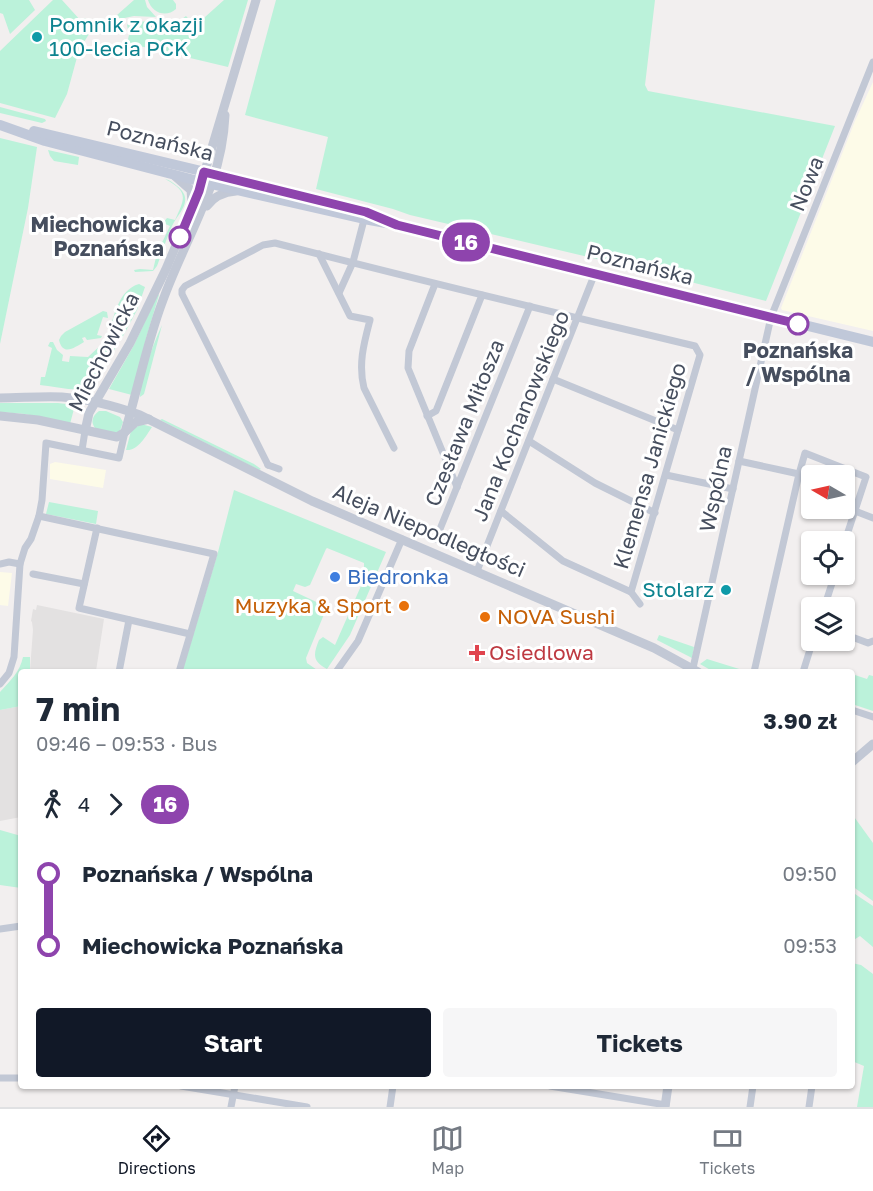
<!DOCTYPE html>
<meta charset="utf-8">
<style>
body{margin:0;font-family:"Golos Text",sans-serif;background:#f6f6f7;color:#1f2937;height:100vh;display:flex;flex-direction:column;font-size:22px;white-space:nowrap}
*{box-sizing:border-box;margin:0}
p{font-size:20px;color:#747a83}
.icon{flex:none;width:33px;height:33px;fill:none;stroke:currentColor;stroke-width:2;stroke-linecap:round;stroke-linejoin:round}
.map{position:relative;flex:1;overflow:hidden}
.sheet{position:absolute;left:18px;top:669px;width:837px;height:420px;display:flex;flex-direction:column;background:#fff;border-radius:6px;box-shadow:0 2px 4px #0004}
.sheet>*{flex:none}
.badge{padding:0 12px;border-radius:20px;font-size:21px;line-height:39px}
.needle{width:39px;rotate:279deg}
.fabs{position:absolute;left:801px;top:465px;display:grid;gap:12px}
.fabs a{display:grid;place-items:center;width:54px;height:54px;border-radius:6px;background:#fff;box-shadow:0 2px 4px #0004;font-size:30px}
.map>.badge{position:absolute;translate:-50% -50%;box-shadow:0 0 0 3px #fff}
.legs{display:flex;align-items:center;gap:9px;height:66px;padding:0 18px;font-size:20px}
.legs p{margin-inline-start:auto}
.headline{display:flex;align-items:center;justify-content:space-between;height:102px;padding:0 18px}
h1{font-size:33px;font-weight:700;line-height:45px}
.action{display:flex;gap:12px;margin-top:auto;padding:12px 18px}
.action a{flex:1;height:69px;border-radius:6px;background:#111827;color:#fff;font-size:24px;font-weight:700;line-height:69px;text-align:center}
.action a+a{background:#f6f6f7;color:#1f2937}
ul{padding:0 18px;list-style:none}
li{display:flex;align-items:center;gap:21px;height:72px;font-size:22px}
li i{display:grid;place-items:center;width:9px;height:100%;margin:0 8px;background:currentColor}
li i::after{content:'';width:15px;height:15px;margin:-8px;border:4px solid;border-radius:50%;background:#fff}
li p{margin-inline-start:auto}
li:first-child i{background:linear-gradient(#0000 50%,currentColor 0)}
li:last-child i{background:linear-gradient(currentColor 50%,#0000 0)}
.dock{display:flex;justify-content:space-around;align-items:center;height:84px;border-top:2px solid #e0e1e3;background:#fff;font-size:16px;color:#747a83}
.dock a{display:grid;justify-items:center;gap:3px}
.dock .on{color:#111827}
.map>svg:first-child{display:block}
.commercial{fill:#fdfbe8}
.education{fill:#e3e1e1}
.green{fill:#bbf2da}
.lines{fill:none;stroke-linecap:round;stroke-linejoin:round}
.minor{stroke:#c2c8d5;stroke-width:7}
.tertiary{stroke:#c2c8d5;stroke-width:9}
.secondary{stroke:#c0c8d9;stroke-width:10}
.line-1-casing{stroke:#fff;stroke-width:14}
.line-1{stroke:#8e44ad;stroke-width:9}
.culture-dot{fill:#0f9aa8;stroke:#fff;stroke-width:2}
.stop-1-dot{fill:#fff;stroke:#8e44ad;stroke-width:3}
.shop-dot{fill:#3f7fe0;stroke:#fff;stroke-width:2}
.food-dot{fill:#e8710a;stroke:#fff;stroke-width:2}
.health-dot{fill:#e0444e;stroke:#fff;stroke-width:2}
.labels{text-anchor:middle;stroke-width:6;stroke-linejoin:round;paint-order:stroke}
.culture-label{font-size:21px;fill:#0d838f;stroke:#fff;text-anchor:start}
.street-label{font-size:21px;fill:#464e5e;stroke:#fff}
.stop-label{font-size:21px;font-weight:bold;fill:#464e5e;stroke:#fff;text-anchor:end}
.shop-label{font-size:21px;fill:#366cbe;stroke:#fff;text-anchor:start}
.food-label{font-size:21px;fill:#c56008;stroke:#fff;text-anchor:end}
.health-label{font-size:21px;fill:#be3a42;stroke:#fff;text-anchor:start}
</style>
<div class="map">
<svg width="873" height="1107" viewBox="0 0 873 1107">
<rect width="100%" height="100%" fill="#f2efef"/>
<!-- commercial -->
<g class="commercial">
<polygon points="873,82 873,331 782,310 781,308 855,121"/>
<polygon points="55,462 106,470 103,488 50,479 50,464"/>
<polygon points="0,572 12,573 8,606 0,605"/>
</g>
<!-- education -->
<g class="education">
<polygon points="37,605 104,619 96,671 30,670 33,630 32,622 31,621 33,609 36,610"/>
<polygon points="21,706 21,817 0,821 0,710"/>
</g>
<!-- green -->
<g class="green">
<polygon points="0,0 29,0 35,10 10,34 3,14 0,13"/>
<polygon points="53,0 62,0 81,21 85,18 90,27 89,34 79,50 67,94 55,118 0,103 0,51"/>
<polygon points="134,0 145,0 147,7 156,17 134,16 120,19 117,15"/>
<path d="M148,0h25l3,4v5c-10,9 -24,4 -28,-9z"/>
<path d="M224,0h24l-20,67 -101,-24 2,-8 -2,-10 1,-1c3,-1 6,-2 10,-2 16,-3 34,5 48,-6l9,10z"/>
<polygon points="276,0 655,0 645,85 648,91 835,126 766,301 635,268 410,215 393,209 316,189 328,137 245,115"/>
<polygon points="0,107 45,119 46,121 42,123 0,113"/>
<polygon points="0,138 37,147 28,208 0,344"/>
<polygon points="48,150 79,157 78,165 54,161 50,156"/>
<path d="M165,179c5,1 8,4 12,7 18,14 2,26 -5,40 -6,13 -10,27 -15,40l-4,5 -18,1 -1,-2 6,-1 13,1 4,-17 13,-27 -7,-3 4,-5 8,2c10,-22 14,-28 -10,-41z"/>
<path d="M139,284l6,3 -8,23 -15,28h-13l-1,-3c6,-18 10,-45 31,-51z"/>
<polygon points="158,294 159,295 147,335 132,395 109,389 134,345"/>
<path d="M103,311l4,1 1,6 -5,-1 -6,18 5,1 -1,2 -14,2 -2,-3 -3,1 2,4c-9,5 -21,15 -25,-2l2,-4 4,-4z"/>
<path d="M162,325l-18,69 -4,3c0,-18 14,-55 22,-72z"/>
<path d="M50,342h3l4,8 6,5 -1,6 7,1 1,-6 18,1 14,-13 16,-1c-6,12 -21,44 -34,46 -11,2 -33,-3 -44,-4l1,-8h4l7,-29 -4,-2z"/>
<polygon points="0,403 58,403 75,405 70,424 25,414 0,412"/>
<path d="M99,411h7l14,6 3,5 -3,9 -6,3 -18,-5c-6,-6 -4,-13 3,-18z"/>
<polygon points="162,419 254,464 261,469 259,470 160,420"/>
<path d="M141,424l11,3c-6,9 -14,24 -26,23l5,-19z"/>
<path d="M234,490l152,62 -36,83 -23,34c-16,-8 -13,-16 -8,-29l4,-3 12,8 33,-75 -4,-2v-5l-37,-15 -1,1 -16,36 -5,2 -9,-3 -3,7 34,16 -21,51 1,5 13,9h-138l36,-120z"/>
<polygon points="49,502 98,511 96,524 46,514"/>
<polygon points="659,635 694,647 692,658 657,640"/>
<path d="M23,657h7v13l66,2h-75v34l-21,4v-18c10,-11 20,-20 23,-35z"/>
<polygon points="707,659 749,672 714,672 700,664"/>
<polygon points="852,674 867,679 869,675 873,676 873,711 852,704"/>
<polygon points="852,814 873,843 873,901 852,886"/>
<polygon points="0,830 21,836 21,888 0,885"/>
<polygon points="852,892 873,906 873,947 860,936 852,941"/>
<polygon points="852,963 861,965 873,974 873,1107 857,1107 864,1066 852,1061"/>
</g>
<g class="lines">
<!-- minor -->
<g class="minor">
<path d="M319,254l31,62 20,4c-6,23 -12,44 -6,68l30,60"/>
<polyline points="435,284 409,351 408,368 457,487"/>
<polyline points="339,293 353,262 365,216"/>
<polyline points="553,379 678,430"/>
<polyline points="427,416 436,411 482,295"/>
<polyline points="529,441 595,483 655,513"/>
<polyline points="82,450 85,431"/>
<polyline points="739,461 799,474 754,672"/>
<path d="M268,465l-86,-171v-4l3,-4 78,-41 12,-2c140,36 280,70 420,103l5,9 -69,237"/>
<polyline points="268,465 279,469"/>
<polyline points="799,474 805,453 866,477 844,544"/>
<polyline points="666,475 733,489"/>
<polyline points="501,511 563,561 631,592 640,604"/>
<polyline points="855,511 873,518"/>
<polyline points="39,516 214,554 179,672"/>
<polyline points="97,528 79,608 190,634"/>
<polyline points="482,558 436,539 530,306"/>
<polyline points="0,564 9,562 20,564"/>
<polyline points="477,571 595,273"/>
<polyline points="33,574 84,584"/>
<polyline points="824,608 835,574"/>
<polyline points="844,634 868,643 873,641"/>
<polyline points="693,668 771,317 873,62"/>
<polyline points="119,672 129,620"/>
<polyline points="336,672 358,641 402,539"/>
<polyline points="803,672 813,640"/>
<polyline points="0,684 9,673 14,657 20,564 25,548 31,539 39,516 42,500 46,443 119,458 125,432"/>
<polyline points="852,710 873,717"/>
<polyline points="0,929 21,926"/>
<polyline points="0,1078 21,1078"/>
<polyline points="181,1086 307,1107"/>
<polyline points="550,1086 666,1105"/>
<polyline points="231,1107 235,1086"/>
<polyline points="390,1107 393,1086"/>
<polyline points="750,1107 753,1086"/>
<polyline points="809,1107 812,1086"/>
</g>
<!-- tertiary -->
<g class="tertiary">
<polyline points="175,176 191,190 192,203"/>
<path d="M207,206c7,-10 17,-14 29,-15"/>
<path d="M0,398c20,0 41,-2 62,-1 26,2 53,9 78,18l172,86 342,147 44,24"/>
<polyline points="0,416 38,420 117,437 125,432 136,422 149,419"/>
<polyline points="85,431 89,413 130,343 166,269 199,191 256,0"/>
<path d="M125,432c13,-44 22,-90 38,-132 23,-64 59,-114 62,-185"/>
<polyline points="852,762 873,744"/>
<polyline points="665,1107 668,1086"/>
</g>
<!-- secondary -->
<g class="secondary">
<polyline points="0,125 45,141 202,182 364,219 397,225 873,342"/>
<polyline points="34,131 264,186 368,213"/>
</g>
</g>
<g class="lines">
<!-- line-1 casing -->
<g class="line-1-casing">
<polyline id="line-1" points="180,237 199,191 204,172 366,212 397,225 798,324"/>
</g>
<!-- line-1 -->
<use href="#line-1" class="line-1"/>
</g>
<!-- markers -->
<g class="culture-dot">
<circle cx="37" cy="37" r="6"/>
<circle cx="726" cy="590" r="6"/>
</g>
<g class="stop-1-dot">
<circle cx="180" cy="237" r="10"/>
<circle cx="798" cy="324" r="10"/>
</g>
<circle class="shop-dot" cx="335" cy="577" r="6"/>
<g class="food-dot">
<circle cx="404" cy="606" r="6"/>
<circle cx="485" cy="617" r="6"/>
</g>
<path class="health-dot" d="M474 644h6v6h6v6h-6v6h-6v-6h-6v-6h6z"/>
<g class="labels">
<!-- culture labels -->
<g class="culture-label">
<text x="49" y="32">Pomnik z okazji<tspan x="49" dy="24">100-lecia PCK</tspan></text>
<text x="714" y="597" text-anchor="end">Stolarz</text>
</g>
<!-- street labels -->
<g class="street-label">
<text transform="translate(160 141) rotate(14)" y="7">Poznańska</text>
<text transform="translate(807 184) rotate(-68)" y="7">Nowa</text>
<text transform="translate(640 265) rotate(14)" y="7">Poznańska</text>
<text transform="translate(104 352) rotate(-63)" y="7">Miechowicka</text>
<text transform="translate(521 416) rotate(-68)" y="7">Jana Kochanowskiego</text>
<text transform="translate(465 423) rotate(-68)" y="7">Czesława Miłosza</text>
<text transform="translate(650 466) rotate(-74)" y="7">Klemensa Janickiego</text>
<text transform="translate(716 489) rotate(-78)" y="7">Wspólna</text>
<text transform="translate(429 531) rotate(23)" y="7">Aleja Niepodległości</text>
</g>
<!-- stop labels -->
<g class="stop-label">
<text x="164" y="232">Miechowicka<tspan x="164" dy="24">Poznańska</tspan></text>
<text x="798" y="358" text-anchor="middle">Poznańska<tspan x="798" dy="24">/ Wspólna</tspan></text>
</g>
<!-- shop labels -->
<g class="shop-label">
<text x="347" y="584">Biedronka</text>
</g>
<!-- food labels -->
<g class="food-label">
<text x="392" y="613">Muzyka &amp; Sport</text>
<text x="497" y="624" text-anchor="start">NOVA Sushi</text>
</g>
<!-- health labels -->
<g class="health-label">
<text x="489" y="660">Osiedlowa</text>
</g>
</g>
</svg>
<div class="fabs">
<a><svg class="needle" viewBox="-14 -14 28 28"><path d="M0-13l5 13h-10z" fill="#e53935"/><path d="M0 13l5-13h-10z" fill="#747a83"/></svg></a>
<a><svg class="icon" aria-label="locate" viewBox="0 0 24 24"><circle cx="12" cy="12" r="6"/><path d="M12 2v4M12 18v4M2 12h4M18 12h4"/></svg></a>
<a><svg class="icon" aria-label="layers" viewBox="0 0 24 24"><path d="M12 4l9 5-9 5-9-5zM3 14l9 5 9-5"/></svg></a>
</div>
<b class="badge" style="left:466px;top:242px;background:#8e44ad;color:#fff">16</b>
<section class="sheet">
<div class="headline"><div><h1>7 min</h1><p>09:46 – 09:53 · Bus</p></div><b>3.90 zł</b></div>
<div class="legs"><svg class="icon" aria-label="walk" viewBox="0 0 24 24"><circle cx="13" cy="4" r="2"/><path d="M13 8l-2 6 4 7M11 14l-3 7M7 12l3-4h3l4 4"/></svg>4<svg class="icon" aria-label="forward" viewBox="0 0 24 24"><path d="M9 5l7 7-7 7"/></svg><b class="badge" style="background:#8e44ad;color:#fff">16</b></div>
<ul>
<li><i style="color:#8e44ad"></i><b>Poznańska / Wspólna</b><p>09:50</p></li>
<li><i style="color:#8e44ad"></i><b>Miechowicka Poznańska</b><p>09:53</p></li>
</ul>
<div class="action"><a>Start</a><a>Tickets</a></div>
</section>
</div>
<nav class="dock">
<a class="on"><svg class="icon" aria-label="directions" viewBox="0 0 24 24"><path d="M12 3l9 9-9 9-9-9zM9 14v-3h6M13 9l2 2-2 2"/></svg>Directions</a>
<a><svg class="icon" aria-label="map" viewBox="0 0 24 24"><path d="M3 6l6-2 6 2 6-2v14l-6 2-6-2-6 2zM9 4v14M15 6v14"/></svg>Map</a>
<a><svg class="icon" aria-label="tickets" viewBox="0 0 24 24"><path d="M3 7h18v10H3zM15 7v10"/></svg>Tickets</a>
</nav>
